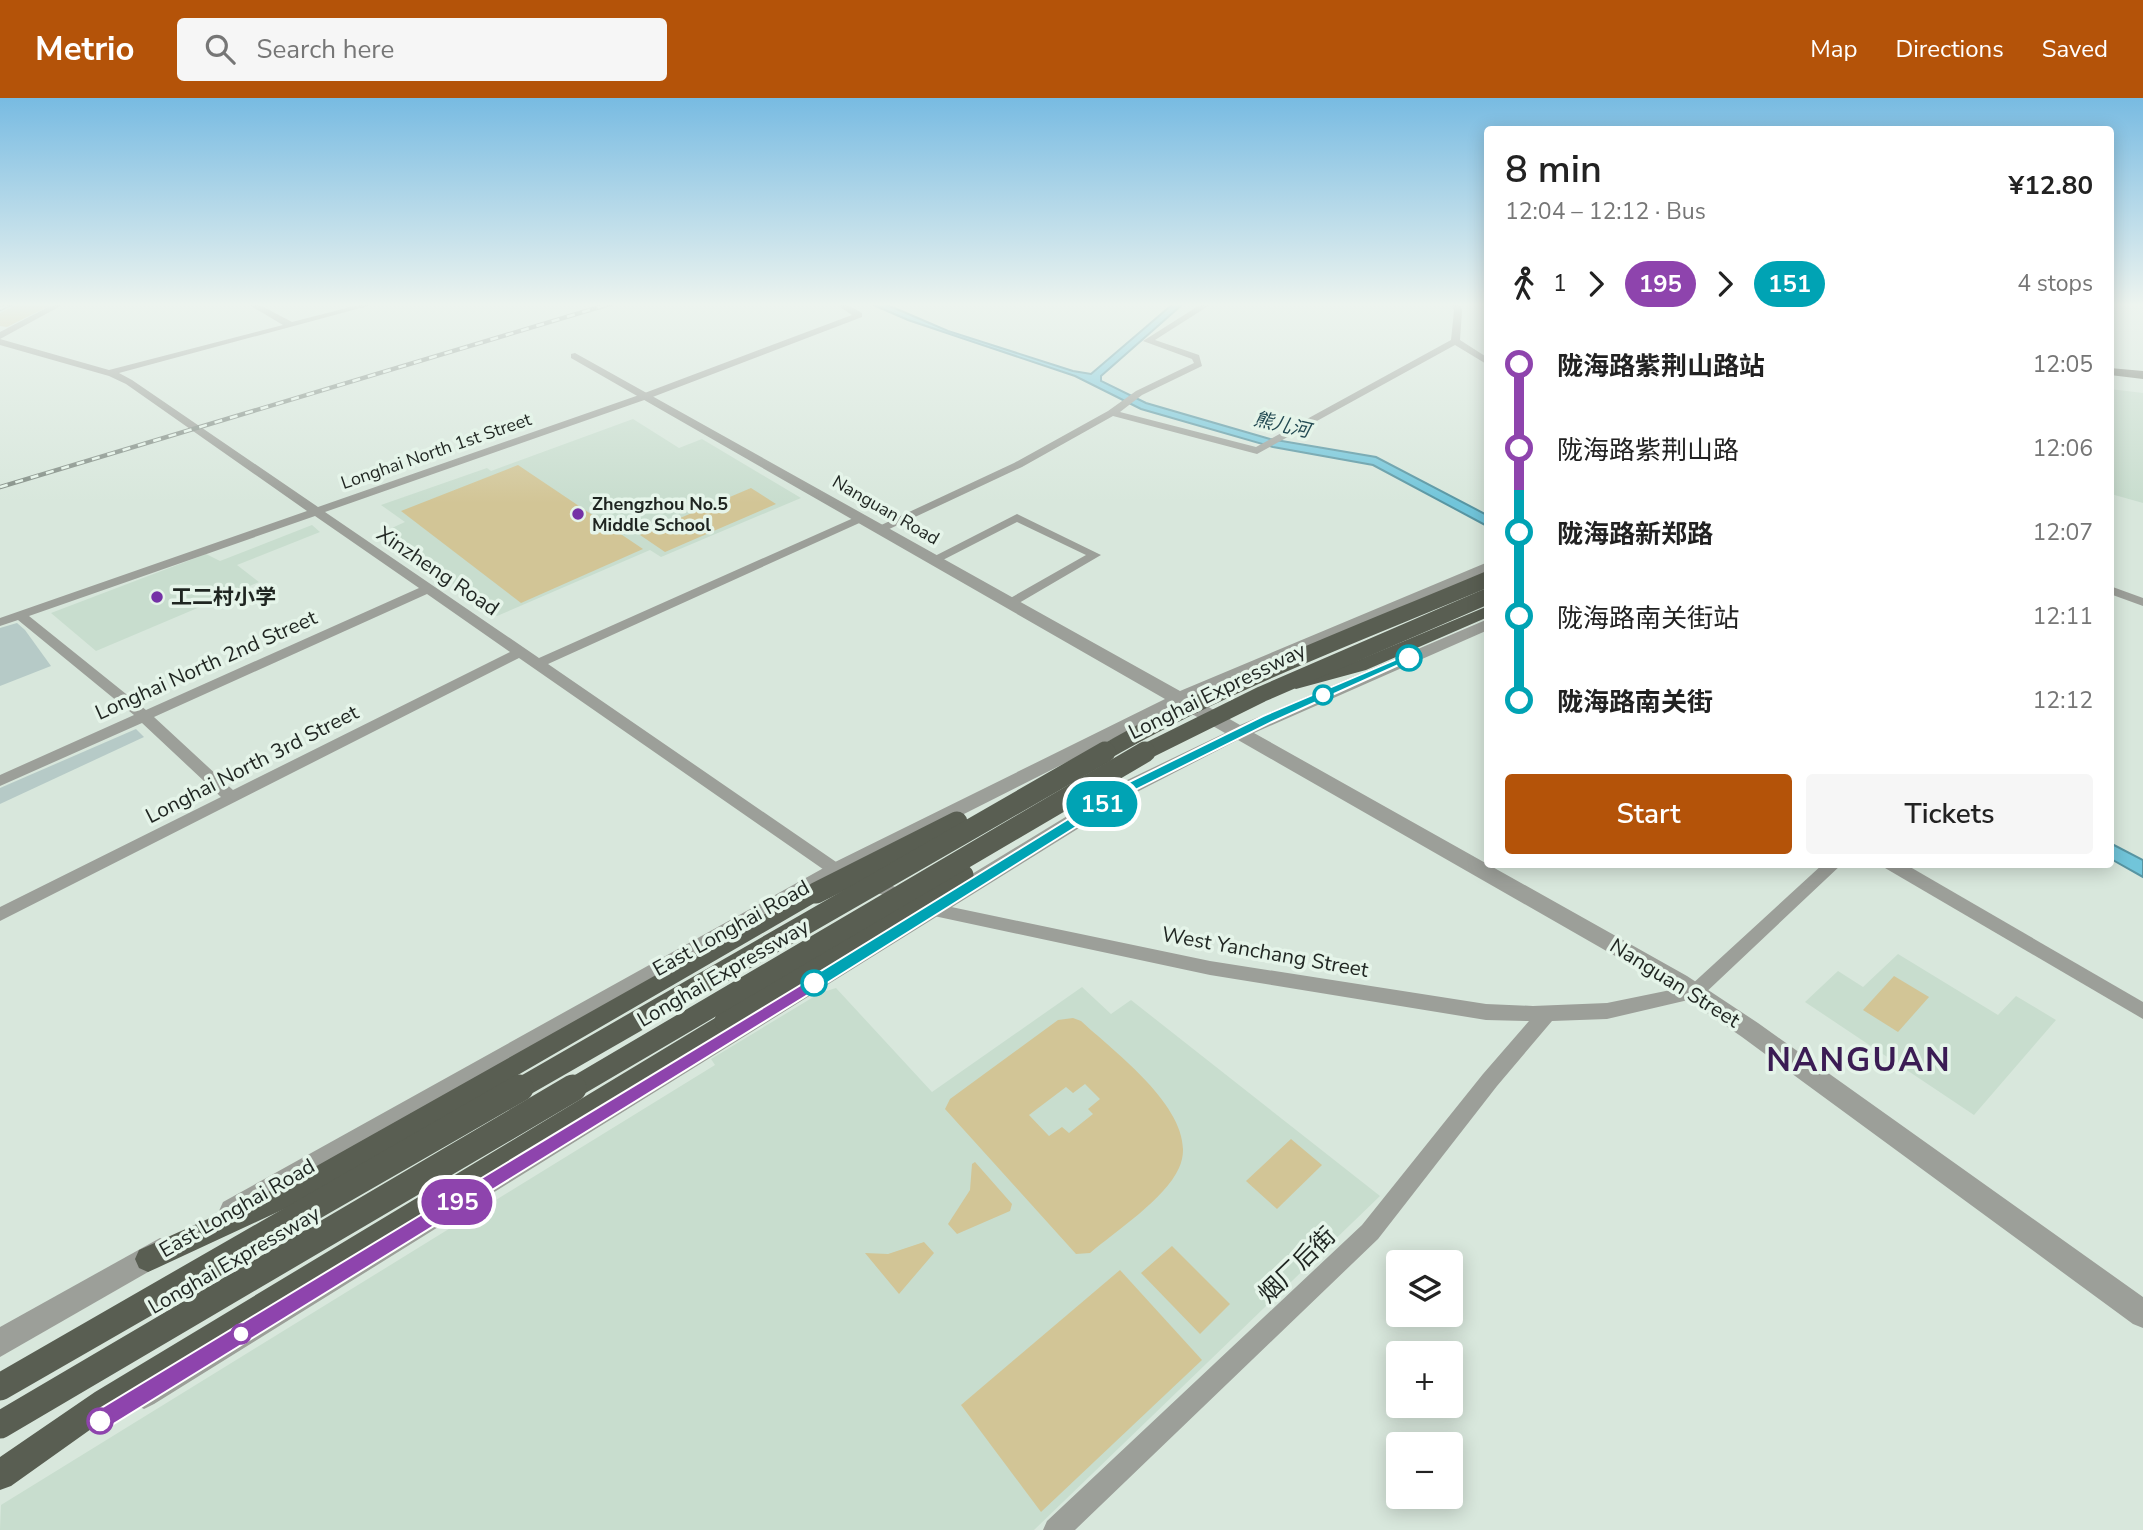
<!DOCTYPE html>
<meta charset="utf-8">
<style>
body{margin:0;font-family:"Nunito Sans","Noto Sans SC",sans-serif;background:#f6f6f6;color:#222;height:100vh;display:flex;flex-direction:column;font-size:26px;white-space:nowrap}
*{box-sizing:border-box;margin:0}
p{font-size:23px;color:#767676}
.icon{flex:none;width:38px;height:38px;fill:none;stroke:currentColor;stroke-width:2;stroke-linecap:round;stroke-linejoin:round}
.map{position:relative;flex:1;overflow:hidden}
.details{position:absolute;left:1484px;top:28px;width:630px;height:742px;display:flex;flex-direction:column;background:#fff;border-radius:7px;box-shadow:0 4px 18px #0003}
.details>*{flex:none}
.badge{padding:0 14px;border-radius:23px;font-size:24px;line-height:46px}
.fabs{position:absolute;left:1386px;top:1152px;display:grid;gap:14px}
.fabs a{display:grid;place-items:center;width:77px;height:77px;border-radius:7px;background:#fff;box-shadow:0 4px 18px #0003;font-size:35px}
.map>.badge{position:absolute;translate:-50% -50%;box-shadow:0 0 0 4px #fff}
.legs{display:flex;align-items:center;gap:10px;height:77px;padding:0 21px;font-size:23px}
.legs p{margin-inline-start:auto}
.headline{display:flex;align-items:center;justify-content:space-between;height:119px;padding:0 21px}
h1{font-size:38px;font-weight:600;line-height:52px}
.button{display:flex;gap:14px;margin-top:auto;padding:14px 21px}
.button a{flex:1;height:80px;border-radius:7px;background:#b45309;color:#fff;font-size:28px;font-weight:600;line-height:80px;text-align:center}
.button a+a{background:#f6f6f6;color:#222}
ul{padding:0 21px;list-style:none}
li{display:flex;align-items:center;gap:24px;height:84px;font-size:26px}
li i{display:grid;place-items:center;width:10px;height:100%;margin:0 9px;background:currentColor}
li i::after{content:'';width:18px;height:18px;margin:-9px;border:5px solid;border-radius:50%;background:#fff}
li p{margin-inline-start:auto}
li:first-child i{background:linear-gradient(#0000 50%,currentColor 0)}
li:last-child i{background:linear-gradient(currentColor 50%,#0000 0)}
header{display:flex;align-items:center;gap:42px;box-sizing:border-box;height:98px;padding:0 35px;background:#b45309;color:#fff}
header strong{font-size:33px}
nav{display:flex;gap:38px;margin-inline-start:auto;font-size:24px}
.search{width:490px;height:63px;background:#f6f6f6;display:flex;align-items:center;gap:18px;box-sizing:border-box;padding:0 24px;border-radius:7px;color:#767676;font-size:26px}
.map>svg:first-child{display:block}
.built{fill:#c8ddce}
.green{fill:#d2c596;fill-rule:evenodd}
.water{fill:#71c5da;stroke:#5895a2;stroke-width:2}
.building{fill:#b6cac7}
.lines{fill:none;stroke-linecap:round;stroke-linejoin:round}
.minor{fill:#9c9f99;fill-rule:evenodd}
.tertiary{fill:#9c9f99;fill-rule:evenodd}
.secondary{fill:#7b7f75;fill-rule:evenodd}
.trunk{fill:#595e52;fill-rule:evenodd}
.rail-casing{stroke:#848f87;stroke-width:4.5}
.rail{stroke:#e5f4e9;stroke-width:2.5;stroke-dasharray:8;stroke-linecap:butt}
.trunk-bridge-far2{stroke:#595e52;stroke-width:16}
.trunk-bridge-far1{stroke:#595e52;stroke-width:21}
.trunk-bridge{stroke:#595e52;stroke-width:27}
.line-1{fill:#8e44ad;stroke:#fff;stroke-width:2}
.line-2{fill:#00a3b4;stroke:#fff;stroke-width:2}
.poi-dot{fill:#7532a6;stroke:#e5f4e9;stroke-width:2.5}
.stop-2-dot{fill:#fff;stroke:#00a3b4;stroke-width:3.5}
.stop-1-dot{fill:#fff;stroke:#8e44ad;stroke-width:3.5}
.labels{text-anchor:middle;stroke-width:7;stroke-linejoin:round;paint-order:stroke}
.far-street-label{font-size:18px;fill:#1f2521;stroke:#e5f4e9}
.far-poi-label{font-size:18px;font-weight:bold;fill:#1f2521;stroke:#e5f4e9;text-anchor:start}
.far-water-label{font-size:19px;font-style:italic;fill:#224952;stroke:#e5f4e9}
.street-label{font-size:21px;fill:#1f2521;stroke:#e5f4e9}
.poi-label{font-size:21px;font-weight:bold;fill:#1f2521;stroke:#e5f4e9;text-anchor:start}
.near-street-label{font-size:24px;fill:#1f2521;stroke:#e5f4e9}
.near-district-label{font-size:33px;font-weight:bold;letter-spacing:2px;fill:#3b1c54;stroke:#e5f4e9}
</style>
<header>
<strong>Metrio</strong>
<div class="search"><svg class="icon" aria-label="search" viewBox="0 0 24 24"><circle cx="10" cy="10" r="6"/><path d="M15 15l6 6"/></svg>Search here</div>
<nav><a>Map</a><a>Directions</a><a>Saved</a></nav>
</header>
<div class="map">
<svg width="2143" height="1432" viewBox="0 0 2143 1432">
<rect width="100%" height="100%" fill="#d8e7dc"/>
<!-- built -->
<g class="built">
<polygon points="2110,291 2143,295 2143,405 2111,396"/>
<polygon points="633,321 679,350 702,341 801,400 661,459 650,452 497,518 383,434 405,424 381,407 487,370 491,373"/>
<polygon points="312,427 320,434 237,467 259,484 96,553 51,515 206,456 220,463"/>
<polygon points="1898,856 1998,917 2016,898 2056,922 1974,1017 1805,904 1838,873 1863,889"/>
<polygon points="1082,889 1111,916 1131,902 1380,1098 1034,1432 0,1432 1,1407 715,967 711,961 820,895 836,890 932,994"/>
</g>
<!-- green -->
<g class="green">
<polygon points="20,205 55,205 7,229 0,228 0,215"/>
<polygon points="518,367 643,451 521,505 401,413"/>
<polygon points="751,390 776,406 665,454 640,437"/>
<polygon points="1894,878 1929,899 1898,934 1863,912"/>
<path d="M1073,920l8,3c32,30 122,95 98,147 -14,31 -63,63 -89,85l-14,1 -131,-145 5,-10 108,-79zM1085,986l15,15 -12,10 5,5 -24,19 -7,-6 -13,9 -20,-21 37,-28 7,6z"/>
<polygon points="1291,1041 1322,1067 1277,1111 1246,1083"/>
<polygon points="975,1064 1012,1106 1010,1113 957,1136 948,1126 970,1092 972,1066"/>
<polygon points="924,1144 934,1155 899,1196 865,1155 888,1156"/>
<polygon points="1172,1148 1230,1206 1200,1236 1141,1175"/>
<polygon points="1120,1172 1202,1262 1041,1414 961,1307"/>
</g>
<!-- water -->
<g class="water">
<polygon points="869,205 883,205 948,233 1073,273 1091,276 1174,205 1184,205 1101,278 1101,283 1146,305 1270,341 1376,359 1487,417 1487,428 1373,367 1273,349 1141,311 1075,278 908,222"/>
<polygon points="2110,745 2143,762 2143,779 2111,761"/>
</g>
<!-- building -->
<g class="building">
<polygon points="17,525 25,532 51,568 0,588 0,530"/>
<polygon points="136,631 144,639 0,706 0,690"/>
</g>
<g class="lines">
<!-- minor -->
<g class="minor">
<polygon points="56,205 66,205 0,241 0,234"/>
<path d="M246,205h10l36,19 74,-19h13l-260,70 13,7 186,127 324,-113 210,-79 -18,-12h10l18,10v4l-212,81 -325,114 214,146 319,-142h8v4l-318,144 294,202 11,4 2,4 -2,4 -6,2 -17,-6 -311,-216 -519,263v-14l221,-110 -79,-74 -142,63v-11l134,-60 -116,-95 -18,6v-8l307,-107 -181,-127 -17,-8 -109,-31v-6l109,31 174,-45zM315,418l104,72 -273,122 -117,-94zM427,496l83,58 -277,138 -79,-73z"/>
<polygon points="1203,205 1213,205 1155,242 1199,257 1202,268 1142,297 1120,314 1256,349 1451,242 1454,213 1452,205 1460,205 1462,213 1460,242 1488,260 1488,267 1455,247 1257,356 1113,318 1022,369 885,433 877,433 877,429 1014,365 1108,313 1136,293 1194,265 1192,261 1143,243"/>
<polygon points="1017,416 1101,457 1012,509 1006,505 1007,502 1086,457 1017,424 939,464 931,464 929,461"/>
<polygon points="2110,488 2143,500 2143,508 2110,496"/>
<polygon points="1823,766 1842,766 1701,899 1607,921 1552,923 1497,988 1378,1141 1075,1432 1043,1432 1047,1423 1362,1127 1483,976 1529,923 1486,922 1210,877 934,818 861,788 859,784 861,780 873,780 937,806 1210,863 1486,906 1533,908 1607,905 1690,888"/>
<polygon points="1883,766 1905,766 2143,904 2143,921 1885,770"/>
</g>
<!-- tertiary -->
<g class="tertiary">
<polygon points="575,255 1180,593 1488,464 1488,474 1193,600 1240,627 1488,521 1488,532 1254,635 1687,878 1758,925 2143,1199 2143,1230 2133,1226 1742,939 1671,890 1238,642 1137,694 154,1306 144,1311 134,1306 129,1296 134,1286 1123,684 1225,635 1178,608 843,777 241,1122 232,1125 223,1122 219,1113 223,1104 829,767 1165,601 571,260 571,256"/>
<polygon points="160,1140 169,1144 173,1153 169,1162 0,1259 0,1229"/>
</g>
<!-- secondary -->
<polygon class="secondary" points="2110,270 2143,273 2143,281 2110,277"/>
<!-- trunk -->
<g class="trunk">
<polygon points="1488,508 1488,519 1366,572 1296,591 1287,586 1290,582 1354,564"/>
<polygon points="816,787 823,790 826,795 823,800 299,1104 157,1170 148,1174 139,1170 135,1161 139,1152 281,1088"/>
<polygon points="725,914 733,916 736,923 733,930 115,1314 11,1388 0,1392 0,1359 95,1294"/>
</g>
<!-- rail casing -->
<g class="rail-casing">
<g id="rail">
<polyline points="0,211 12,205"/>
<polyline points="0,389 613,205"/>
</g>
</g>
<!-- rail -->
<use href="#rail" class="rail"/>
<!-- trunk-bridge-far2 -->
<g class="trunk-bridge-far2">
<path d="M1102,656c122,-71 256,-120 386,-175"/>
<polyline points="1141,656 1262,596 1488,498"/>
</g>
<!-- trunk-bridge-far1 -->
<g class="trunk-bridge-far1">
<polyline points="816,795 957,724"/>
<polyline points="725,923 963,777"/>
<polyline points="517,992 1105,654"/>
<polyline points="570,992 1145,654"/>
</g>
<!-- trunk-bridge -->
<g class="trunk-bridge">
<polyline points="0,1289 520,990"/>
<polyline points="0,1327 573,990"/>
</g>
</g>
<!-- sky -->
<linearGradient id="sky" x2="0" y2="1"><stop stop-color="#78bbe2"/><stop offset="0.51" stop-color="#edf4ef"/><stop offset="1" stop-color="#edf4ef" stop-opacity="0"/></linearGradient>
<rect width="2143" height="405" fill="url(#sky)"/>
<!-- line-1 -->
<polygon class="line-1" points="814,879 822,885 819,890 107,1330 100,1333 93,1330 90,1323 93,1315"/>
<!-- line-2 -->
<polygon class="line-2" points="1404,558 1414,560 1272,624 1135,692 819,890 808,890 806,885 808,881 1125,686 1263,618"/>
<!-- markers -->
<g class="poi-dot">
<circle cx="578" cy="416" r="7"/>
<circle cx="157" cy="499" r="7"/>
</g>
<g class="stop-2-dot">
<circle cx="1409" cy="560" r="12"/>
<circle cx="1323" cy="597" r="9"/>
<circle cx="814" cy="885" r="12"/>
</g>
<g class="stop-1-dot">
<circle cx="241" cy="1236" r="9"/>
<circle cx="100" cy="1323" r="12"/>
</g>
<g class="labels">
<!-- far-street labels -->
<g class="far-street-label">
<text transform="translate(436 353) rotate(-19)" y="6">Longhai North 1st Street</text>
<text transform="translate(886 412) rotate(30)" y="6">Nanguan Road</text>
</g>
<!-- far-poi labels -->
<g class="far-poi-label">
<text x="592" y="412">Zhengzhou No.5<tspan x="592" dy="21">Middle School</tspan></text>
</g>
<!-- far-water labels -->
<g class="far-water-label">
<text transform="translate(1282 326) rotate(13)" y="7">熊儿河</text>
</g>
<!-- street labels -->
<g class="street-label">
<text transform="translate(438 473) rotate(34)" y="7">Xinzheng Road</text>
<text transform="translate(206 567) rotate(-24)" y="7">Longhai North 2nd Street</text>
<text transform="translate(1217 593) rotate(-26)" y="7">Longhai Expressway</text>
<text transform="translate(252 666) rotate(-27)" y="7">Longhai North 3rd Street</text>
<text transform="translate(731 830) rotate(-29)" y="7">East Longhai Road</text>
<text transform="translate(1265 854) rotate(10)" y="7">West Yanchang Street</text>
<text transform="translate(723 875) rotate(-30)" y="7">Longhai Expressway</text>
<text transform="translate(1675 885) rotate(32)" y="7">Nanguan Street</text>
<text transform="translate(237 1110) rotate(-30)" y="7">East Longhai Road</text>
<text transform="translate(234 1162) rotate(-30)" y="7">Longhai Expressway</text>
</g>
<!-- poi labels -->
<g class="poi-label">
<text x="171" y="506">工二村小学</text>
</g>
<!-- near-street labels -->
<g class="near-street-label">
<text transform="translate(1297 1167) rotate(-44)" y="8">烟厂后街</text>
</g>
<!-- near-district labels -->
<g class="near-district-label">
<text x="1859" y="973">NANGUAN</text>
</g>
</g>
</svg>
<div class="fabs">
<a><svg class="icon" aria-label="layers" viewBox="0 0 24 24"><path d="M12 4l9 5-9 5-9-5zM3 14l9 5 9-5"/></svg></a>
<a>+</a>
<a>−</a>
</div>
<b class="badge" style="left:457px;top:1104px;background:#8e44ad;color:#fff">195</b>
<b class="badge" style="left:1102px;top:706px;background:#00a3b4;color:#fff">151</b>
<section class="details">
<div class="headline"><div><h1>8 min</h1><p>12:04 – 12:12 · Bus</p></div><b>¥12.80</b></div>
<div class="legs"><svg class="icon" aria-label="walk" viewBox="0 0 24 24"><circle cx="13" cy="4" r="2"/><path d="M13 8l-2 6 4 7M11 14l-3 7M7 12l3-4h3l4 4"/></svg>1<svg class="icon" aria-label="forward" viewBox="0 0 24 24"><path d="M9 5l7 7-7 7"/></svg><b class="badge" style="background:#8e44ad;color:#fff">195</b><svg class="icon" aria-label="forward" viewBox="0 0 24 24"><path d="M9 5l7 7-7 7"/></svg><b class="badge" style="background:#00a3b4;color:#fff">151</b><p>4 stops</p></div>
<ul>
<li><i style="color:#8e44ad"></i><b>陇海路紫荆山路站</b><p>12:05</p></li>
<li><i style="color:#8e44ad"></i><span>陇海路紫荆山路</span><p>12:06</p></li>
<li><i style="color:#00a3b4"></i><b>陇海路新郑路</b><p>12:07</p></li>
<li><i style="color:#00a3b4"></i><span>陇海路南关街站</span><p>12:11</p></li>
<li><i style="color:#00a3b4"></i><b>陇海路南关街</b><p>12:12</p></li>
</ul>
<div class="button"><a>Start</a><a>Tickets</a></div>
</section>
</div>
